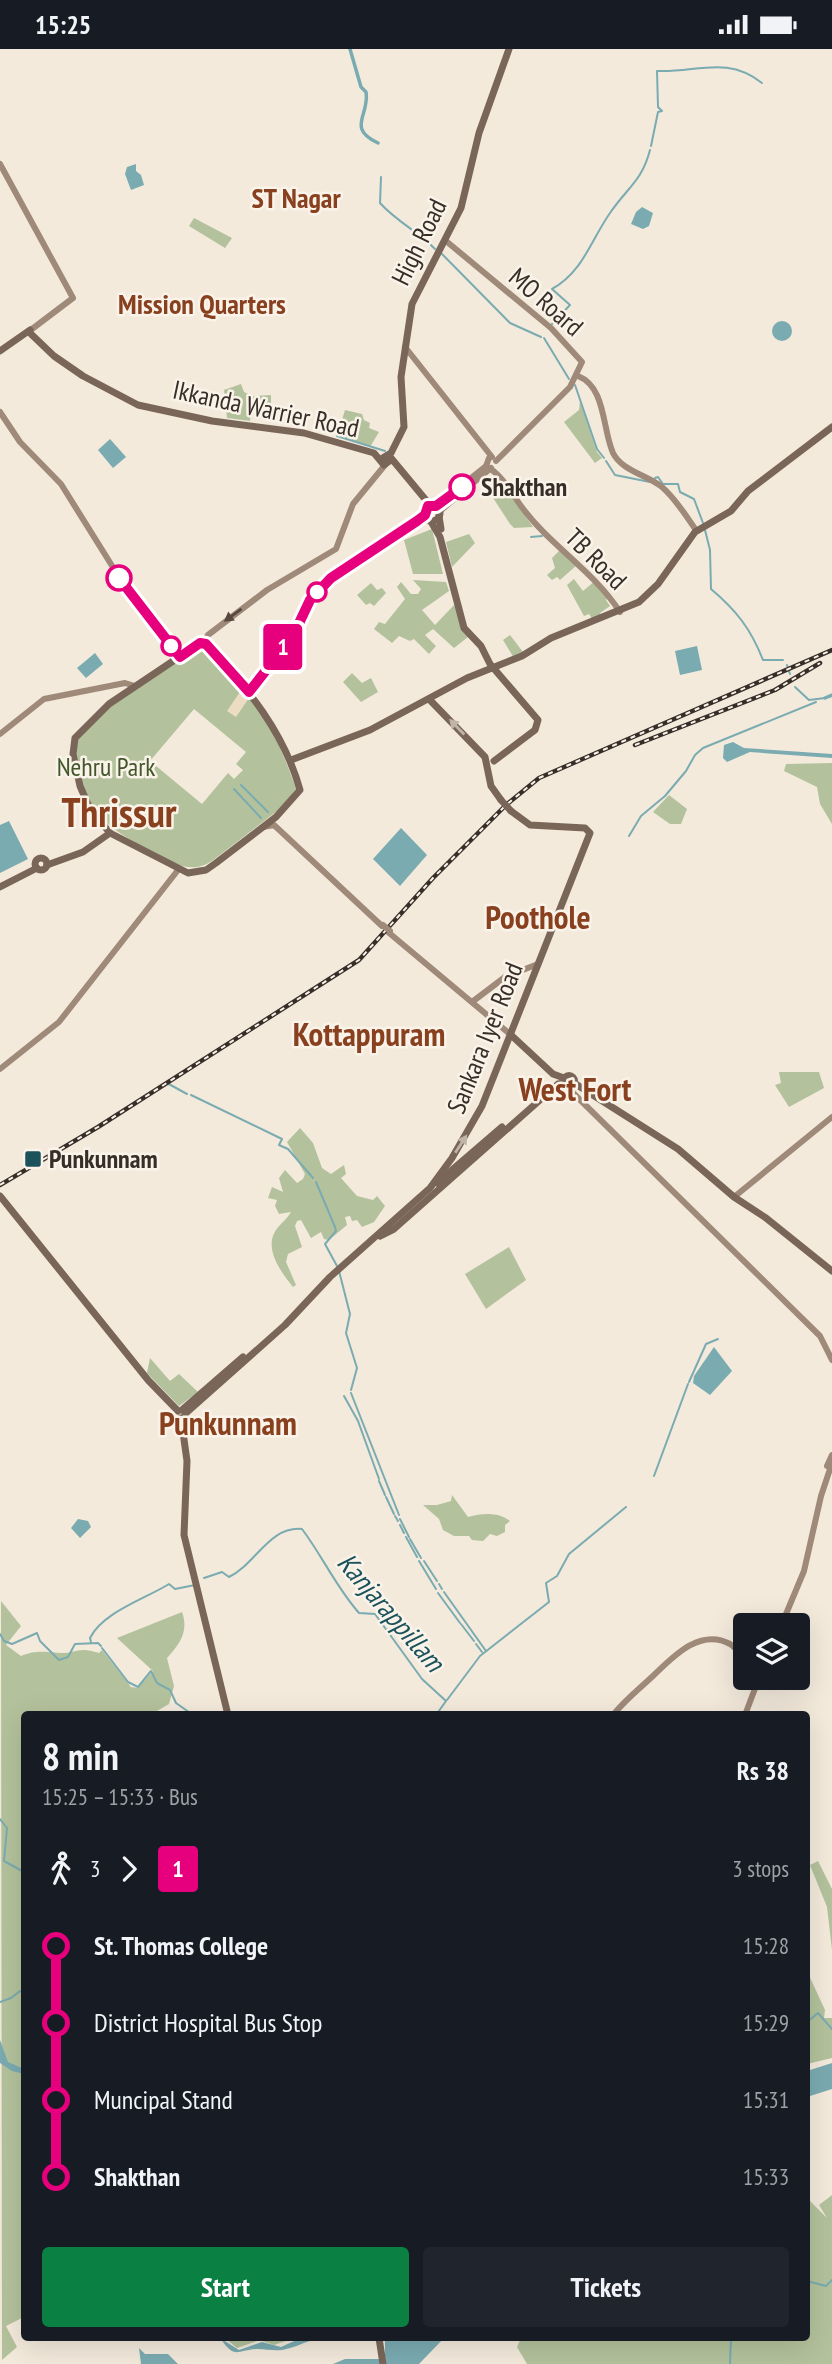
<!DOCTYPE html>
<meta charset="utf-8">
<style>
body{margin:0;font-family:"PT Sans Narrow",sans-serif;background:#20242c;color:#f1f3f6;height:100vh;display:flex;flex-direction:column;font-size:26px;white-space:nowrap}
*{box-sizing:border-box;margin:0}
p{font-size:23px;color:#9ea1a6}
.icon{flex:none;width:38px;height:38px;fill:none;stroke:currentColor;stroke-width:2;stroke-linecap:round;stroke-linejoin:round}
.map{position:relative;flex:1;overflow:hidden}
.sheet{position:absolute;left:21px;top:1662px;width:789px;height:630px;display:flex;flex-direction:column;background:#171b24;border-radius:7px;box-shadow:0 7px 28px #0002}
.sheet>*{flex:none}
.badge{padding:0 14px;border-radius:5px;font-size:24px;line-height:46px}
.fabs{position:absolute;left:733px;top:1564px;display:grid;gap:14px}
.fabs a{display:grid;place-items:center;width:77px;height:77px;border-radius:7px;background:#171b24;box-shadow:0 7px 28px #0002;font-size:35px}
.map>.badge{position:absolute;translate:-50% -50%;box-shadow:0 0 0 4px #fff}
.legs{display:flex;align-items:center;gap:10px;height:77px;padding:0 21px;font-size:23px}
.legs p{margin-inline-start:auto}
.overview{display:flex;align-items:center;justify-content:space-between;height:119px;padding:0 21px}
h1{font-size:38px;font-weight:700;line-height:52px}
.cta{display:flex;gap:14px;margin-top:auto;padding:14px 21px}
.cta a{flex:1;height:80px;border-radius:7px;background:#0b8043;color:#fff;font-size:28px;font-weight:700;line-height:80px;text-align:center}
.cta a+a{background:#20242c;color:#f1f3f6}
ul{padding:0 21px;list-style:none}
li{display:flex;align-items:center;gap:24px;height:77px;font-size:26px}
li i{display:grid;place-items:center;width:10px;height:100%;margin:0 9px;background:currentColor}
li i::after{content:'';width:18px;height:18px;margin:-9px;border:5px solid;border-radius:50%;background:#171b24}
li p{margin-inline-start:auto}
li:first-child i{background:linear-gradient(#0000 50%,currentColor 0)}
li:last-child i{background:linear-gradient(currentColor 50%,#0000 0)}
.status{display:flex;justify-content:space-between;align-items:center;height:49px;padding:0 35px;background:#171b24;direction:ltr}
.status svg{height:19px;fill:currentColor}
.map>svg:first-child{display:block}
.green{fill:#b3c29c;fill-rule:evenodd}
.plaza{fill:#ebdcc3}
.water{fill:#7aabb1}
.lines{fill:none;stroke-linecap:round;stroke-linejoin:round}
.stream{stroke:#7aabb1;stroke-width:2}
.canal{stroke:#7aabb1;stroke-width:3.5}
.secondary{stroke:#9f8979;stroke-width:6}
.primary{stroke:#7a6659;stroke-width:7}
.rail-casing{stroke:#382e28;stroke-width:4.5}
.rail{stroke:#faf3e9;stroke-width:2;stroke-dasharray:5;stroke-linecap:butt}
.secondary-bridge{stroke:#9f8979;stroke-width:6}
.primary-bridge{stroke:#7a6659;stroke-width:7}
.oneway{fill:#574940}
.oneway2{fill:#c0b4a8}
.line-1-casing{stroke:#fff;stroke-width:16}
.line-1{stroke:#e6007e;stroke-width:10}
.stop-1-dot{fill:#fff;stroke:#e6007e;stroke-width:3.5}
.poi-dot{fill:#1c525b;stroke:#faf3e9;stroke-width:2.5}
.labels{text-anchor:middle;stroke-width:5;stroke-linejoin:round;paint-order:stroke}
.street-label{font-size:26px;fill:#382e28;stroke:#faf3e9}
.stop-label{font-size:26px;font-weight:bold;fill:#382e28;stroke:#faf3e9;text-anchor:start}
.park-label{font-size:26px;fill:#44572b;stroke:#faf3e9}
.poi-label{font-size:26px;font-weight:bold;fill:#382e28;stroke:#faf3e9;text-anchor:start}
.neighbourhood-label{font-size:28px;font-weight:bold;fill:#89401f;stroke:#faf3e9}
.water-label{font-size:28px;font-style:italic;fill:#1c525b;stroke:#faf3e9}
.district-label{font-size:33px;font-weight:bold;fill:#89401f;stroke:#faf3e9}
.town-label{font-size:40px;font-weight:bold;fill:#89401f;stroke:#faf3e9}
</style>
<div class="status"><b>15:25</b><svg viewBox="0 0 49 12"><path d="M0 12V9h3v3zM5 12V6h3v6zM10 12V3h3v9zM15 12V0h3v12zM26 1h20v11H26zM47 4h2v5h-2z"/></svg></div>
<div class="map">
<svg width="832" height="2315" viewBox="0 0 832 2315">
<rect width="100%" height="100%" fill="#f3eadc"/>
<!-- green -->
<g class="green">
<polygon points="194,169 232,189 225,199 189,177"/>
<polygon points="241,335 244,343 253,347 271,346 271,359 251,363 250,372 227,369 224,341"/>
<polygon points="580,352 597,403 602,409 595,414 564,373 579,361"/>
<polygon points="345,361 362,365 364,371 370,374 369,379 379,383 370,398 337,387"/>
<polygon points="493,429 497,434 500,432 533,478 514,479 510,475 484,435"/>
<polygon points="432,480 443,525 413,525 404,491"/>
<polygon points="469,485 475,494 452,518 446,493"/>
<polygon points="559,502 577,516 560,531 557,528 552,531 547,526 555,519 552,509"/>
<polygon points="574,530 583,542 595,532 608,548 606,551 610,557 600,564 602,568 593,571 589,565 584,567 567,536"/>
<polygon points="413,531 446,533 449,542 422,561 435,576 454,556 468,588 454,599 433,580 425,586 436,597 429,605 414,590 410,592 399,587 392,594 374,580 379,573 385,575 405,550 397,538 401,533 411,545 418,545 421,540"/>
<polygon points="371,534 377,541 382,539 386,544 374,557 370,554 366,556 357,546"/>
<polygon points="510,586 523,603 514,609 503,591"/>
<path d="M199,600l9,1c47,46 67,78 88,139l-15,19 -69,53c-22,14 -38,2 -58,-9 -37,-18 -65,-35 -75,-77 -2,-9 -6,-22 -2,-32 11,-31 93,-75 122,-94zM194,660l52,43 -10,12 7,6 -9,9 -6,-6 -26,31 -52,-43z"/>
<polygon points="352,624 362,634 371,629 378,643 361,653 343,633"/>
<polygon points="832,714 832,775 820,755 817,738 784,722 786,715"/>
<polygon points="669,746 687,760 681,775 670,775 653,763"/>
<polygon points="779,1023 819,1023 824,1039 789,1058 775,1036 781,1034"/>
<path d="M300,1079l13,15 9,25 9,6 13,-9 2,9 -5,4 16,18 16,4 4,-4 8,10 -11,16 -12,5 -5,-7 -5,1 -2,-5 -5,1 2,8 -18,15 -5,-1 -3,-7 -10,6 -10,-18 -4,1 -2,5 7,21 -14,7 -2,8 10,23 -3,2c-11,-14 -30,-38 -17,-57 4,-6 11,-11 15,-18l-12,2 -4,-8 2,-6 -9,-2 4,-11 11,5 -4,-14 6,-8 12,13 6,-4 2,-5 -18,-32z"/>
<polygon points="509,1198 526,1231 486,1260 465,1225"/>
<polygon points="150,1309 170,1332 179,1325 198,1343 179,1357 147,1324"/>
<path d="M452,1446l16,22c15,-4 30,-5 42,4l-5,4v7l-8,4 -7,-2 -7,7 -11,-1 -3,-4h-15l-11,-6 -4,-11 -16,-14h14l14,-4z"/>
<path d="M1,1552l20,25 -15,19 15,11c15,-6 23,-4 39,-3 18,0 17,-7 39,0l3,-3 29,37 7,1 15,-17 -36,-33 65,-26c7,19 -2,32 -15,46l7,28 -5,18 -19,11h-126v602l-18,9 11,21 -15,13z"/>
<polygon points="818,1812 832,1840 832,1901 827,1858 810,1816"/>
<polygon points="807,1922 825,1961 824,1969 832,1969 832,2009 807,2015"/>
<polygon points="832,2146 832,2315 527,2315 517,2298 521,2289 807,2289 807,2149 827,2169 819,2156"/>
<polygon points="225,2289 295,2289 274,2296 260,2291 237,2299"/>
</g>
<!-- plaza -->
<polygon class="plaza" points="242,640 249,649 236,668 227,662"/>
<!-- water -->
<g class="water">
<polygon points="136,115 136,122 141,126 144,136 131,141 125,125 127,118"/>
<polygon points="642,158 653,164 649,177 643,180 631,175 636,163"/>
<circle cx="782" cy="282" r="10"/>
<polygon points="110,390 126,408 113,419 98,401"/>
<polygon points="697,597 702,621 680,626 675,602"/>
<polygon points="95,604 103,615 86,629 77,619"/>
<polygon points="733,693 744,699 832,705 832,709 750,703 727,713 723,709 724,696"/>
<polygon points="9,772 28,810 0,824 0,776"/>
<polygon points="401,779 427,806 400,837 373,810"/>
<polygon points="714,1298 732,1322 710,1346 693,1334 694,1327"/>
<polygon points="78,1470 88,1472 91,1478 80,1489 71,1479"/>
<polygon points="0,1991 8,2013 24,2020 24,2025 12,2022 0,2014"/>
<polygon points="832,2014 832,2040 807,2048 807,2022"/>
<path d="M220,2289l19,12 23,-8 19,5 20,-9h23c-15,1 -24,8 -38,11 -10,3 -18,0 -28,0 -21,0 -22,12 -38,-11z"/>
<polygon points="385,2289 444,2289 419,2315 333,2315 345,2310 385,2310"/>
<polygon points="139,2299 145,2305 168,2305 178,2315 141,2315"/>
</g>
<g class="lines">
<!-- stream -->
<g class="stream">
<path d="M651,97l7,-34 4,-1 -4,-4 -1,-36c39,2 70,-16 105,12"/>
<path d="M381,128l-1,26c17,19 39,29 55,46"/>
<polyline points="442,205 510,274 541,288"/>
<path d="M552,275l18,-19 -18,-16c31,-17 39,-49 58,-76 17,-25 32,-32 40,-63"/>
<polyline points="544,289 569,330"/>
<polyline points="575,336 597,400 604,409"/>
<polyline points="337,387 385,402"/>
<polyline points="606,412 615,426 650,433"/>
<polyline points="655,429 658,428 663,435 678,435 680,443 694,450 703,474"/>
<path d="M705,481l5,20 1,39c25,21 40,40 52,71h20"/>
<polyline points="531,488 542,487"/>
<polyline points="787,616 790,625"/>
<polyline points="795,638 809,651 825,649"/>
<polyline points="241,736 268,763"/>
<polyline points="234,740 261,769"/>
<polyline points="629,787 641,767 665,747 686,722 695,706 703,699 816,653"/>
<polyline points="167,1034 187,1045"/>
<polyline points="191,1046 282,1090 279,1096 288,1100 313,1129"/>
<polyline points="316,1133 335,1178 336,1182 325,1195 337,1217"/>
<polyline points="339,1222 350,1265 346,1284 357,1319 351,1341"/>
<polyline points="689,1333 706,1295 718,1290"/>
<polyline points="351,1344 399,1466"/>
<polyline points="344,1347 358,1372 379,1430"/>
<polyline points="654,1427 688,1335"/>
<polyline points="379,1432 385,1446"/>
<polyline points="386,1448 394,1465"/>
<polyline points="395,1467 398,1472"/>
<polyline points="400,1470 409,1488"/>
<polyline points="400,1476 404,1484"/>
<polyline points="406,1488 417,1508"/>
<polyline points="410,1490 421,1509"/>
<polyline points="419,1512 436,1540"/>
<polyline points="424,1512 437,1532"/>
<path d="M204,1529l18,-6 7,5c27,-13 40,-51 73,-48 21,28 34,58 57,84l16,1 47,65 24,22 -10,14"/>
<polyline points="439,1535 442,1540"/>
<polyline points="444,1543 486,1602"/>
<polyline points="438,1544 460,1574"/>
<polyline points="461,1575 474,1592"/>
<polyline points="0,1585 4,1592 12,1595 37,1584 40,1592 59,1611 68,1608 75,1595 98,1594 101,1597"/>
<path d="M91,1593l-1,-4c13,-26 55,-39 79,-54l6,5 20,-4"/>
<polyline points="476,1595 482,1603"/>
<polyline points="102,1599 128,1633 138,1638 151,1622 157,1634 170,1641 176,1654 193,1666"/>
<polyline points="447,1651 480,1607 549,1553 546,1534 557,1527 569,1505 626,1458"/>
<polyline points="345,1666 352,1663 356,1666"/>
<polyline points="377,1666 381,1666"/>
<polyline points="0,1770 7,1779 4,1812 24,1823"/>
<polyline points="0,1953 11,1949 20,1942 24,1944"/>
<polyline points="807,1973 818,1964 832,1980"/>
<polyline points="807,2232 826,2237 832,2231"/>
<polyline points="730,2315 731,2289"/>
</g>
<!-- canal -->
<g class="canal">
<path d="M350,0l11,38 5,5c4,23 -20,36 12,51"/>
<polyline points="825,649 832,646"/>
</g>
<!-- secondary -->
<g class="secondary">
<polyline points="0,115 73,249 32,280"/>
<polyline points="446,192 551,279 582,313 570,338 496,412"/>
<polyline points="405,298 492,408"/>
<path d="M578,327c28,11 24,52 35,77 9,18 34,22 49,34 14,12 24,29 34,43"/>
<polyline points="0,363 20,393 61,435 124,536 180,608"/>
<path d="M489,409l-3,8c15,8 25,26 35,40 29,40 72,64 99,106"/>
<polyline points="436,457 486,417"/>
<polyline points="440,462 491,419"/>
<polyline points="203,594 208,586 267,541 336,500 353,455 385,416"/>
<polyline points="0,685 44,650 125,634 135,637"/>
<polyline points="263,778 274,776 382,877"/>
<polyline points="388,883 511,986"/>
<polyline points="472,953 505,928 538,915"/>
<polyline points="0,1020 59,973 178,821"/>
<polyline points="566,1037 820,1287 832,1311"/>
<polyline points="734,1148 832,1068"/>
<polyline points="827,1417 832,1406"/>
<polyline points="781,1577 804,1522 821,1447 832,1414"/>
<path d="M613,1666c12,-15 26,-26 40,-39 18,-17 46,-49 77,-32 5,3 11,11 16,15"/>
<polyline points="745,1666 759,1629"/>
</g>
<!-- primary -->
<g class="primary">
<polyline points="31,285 54,307 83,327 138,356 212,372 304,384 374,404 384,416 391,411"/>
<polyline points="0,302 30,281"/>
<polyline points="391,409 430,456"/>
<polyline points="381,410 391,404 404,378 401,328 412,255 461,159 479,84 509,0"/>
<circle cx="432" cy="464" r="8"/>
<polyline points="439,467 441,480"/>
<polyline points="430,471 440,488 464,579 481,597 490,615 538,671 535,681 494,712"/>
<path d="M200,594l8,2c40,44 76,87 92,145l-24,27 -60,46 -10,7 -18,3 -78,-40 -20,-24 -10,-23 -7,-32 2,-16 34,-34z"/>
<polyline points="249,643 289,593 310,556 338,523 425,466"/>
<polyline points="429,650 485,708 491,737 501,751"/>
<polyline points="291,711 370,681 467,629 522,607 551,589 639,553 658,535 695,483 731,462 748,442 832,378"/>
<circle cx="41" cy="815" r="6"/>
<polyline points="47,816 83,803 110,784"/>
<polyline points="0,838 37,819"/>
<polyline points="511,986 553,1025 564,1029"/>
<circle cx="569" cy="1032" r="5.5"/>
<polyline points="574,1034 678,1100 734,1148 766,1169 832,1222"/>
<polyline points="437,1134 502,1078"/>
<polyline points="0,1147 148,1331 178,1362"/>
<polyline points="380,1187 394,1180 558,1035 564,1034"/>
<polyline points="182,1361 243,1308"/>
<polyline points="185,1365 285,1276 330,1228 430,1139 452,1109 482,1057 590,784 585,779 530,776 511,762"/>
<polyline points="181,1369 187,1412 184,1486 228,1666"/>
<polyline points="379,2289 383,2315"/>
</g>
<!-- rail casing -->
<g class="rail-casing">
<g id="rail">
<polyline points="635,696 775,641 820,614"/>
<polyline points="0,1136 98,1078 359,911 433,829 506,756 539,729 832,601"/>
</g>
</g>
<!-- rail -->
<use href="#rail" class="rail"/>
<!-- secondary-bridge -->
<polyline class="secondary-bridge" points="383,876 390,882"/>
<!-- primary-bridge -->
<polyline class="primary-bridge" points="501,751 511,762"/>
</g>
<!-- one-way arrows -->
<defs><path id="oneway-solid" d="M-6-.8H1V-3.2L6.5 0L1 3.2V.8H-6Z" transform="scale(1.75)"/></defs>
<use class="oneway" href="#oneway-solid" transform="translate(233 566) rotate(144)"/>
<g class="oneway2">
<use href="#oneway-solid" transform="translate(457 678) rotate(-134)"/>
<use href="#oneway-solid" transform="translate(461 1095) rotate(-57)"/>
</g>
<g class="lines">
<!-- line-1 casing -->
<g class="line-1-casing">
<polyline id="line-1" points="119,529 180,608 200,594 206,595 249,643 293,587 310,551 331,529 417,472 425,466 428,457 436,457 462,438"/>
</g>
<!-- line-1 -->
<use href="#line-1" class="line-1"/>
</g>
<!-- markers -->
<g class="stop-1-dot">
<circle cx="462" cy="438" r="12"/>
<circle cx="119" cy="529" r="12"/>
<circle cx="317" cy="543" r="9"/>
<circle cx="171" cy="597" r="9"/>
</g>
<rect class="poi-dot" x="24" y="1101" width="18" height="18" rx="3.5"/>
<g class="labels">
<!-- street labels -->
<g class="street-label">
<text transform="translate(419 193) rotate(-64)" y="9">High Road</text>
<text transform="translate(546 253) rotate(41)" y="9">MO Roard</text>
<text transform="translate(266 360) rotate(12)" y="9">Ikkanda Warrier Road</text>
<text transform="translate(596 510) rotate(45)" y="9">TB Road</text>
<text transform="translate(485 989) rotate(-68)" y="9">Sankara Iyer Road</text>
</g>
<!-- stop labels -->
<g class="stop-label">
<text x="481" y="447">Shakthan</text>
</g>
<!-- park labels -->
<g class="park-label">
<text x="106" y="727">Nehru Park</text>
</g>
<!-- poi labels -->
<g class="poi-label">
<text x="49" y="1119">Punkunnam</text>
</g>
<!-- neighbourhood labels -->
<g class="neighbourhood-label">
<text x="296" y="159">ST Nagar</text>
<text x="202" y="265">Mission Quarters</text>
</g>
<!-- water labels -->
<g class="water-label">
<text transform="translate(391 1563) rotate(49)" y="10">Kanjarappillam</text>
</g>
<!-- district labels -->
<g class="district-label">
<text x="538" y="880">Poothole</text>
<text x="369" y="997">Kottappuram</text>
<text x="575" y="1052">West Fort</text>
<text x="228" y="1386">Punkunnam</text>
</g>
<!-- town labels -->
<g class="town-label">
<text x="119" y="778">Thrissur</text>
</g>
</g>
</svg>
<div class="fabs">
<a><svg class="icon" aria-label="layers" viewBox="0 0 24 24"><path d="M12 4l9 5-9 5-9-5zM3 14l9 5 9-5"/></svg></a>
</div>
<b class="badge" style="left:283px;top:598px;background:#e6007e;color:#fff">1</b>
<section class="sheet">
<div class="overview"><div><h1>8 min</h1><p>15:25 – 15:33 · Bus</p></div><b>Rs 38</b></div>
<div class="legs"><svg class="icon" aria-label="walk" viewBox="0 0 24 24"><circle cx="13" cy="4" r="2"/><path d="M13 8l-2 6 4 7M11 14l-3 7M7 12l3-4h3l4 4"/></svg>3<svg class="icon" aria-label="forward" viewBox="0 0 24 24"><path d="M9 5l7 7-7 7"/></svg><b class="badge" style="background:#e6007e;color:#fff">1</b><p>3 stops</p></div>
<ul>
<li><i style="color:#e6007e"></i><b>St. Thomas College</b><p>15:28</p></li>
<li><i style="color:#e6007e"></i><span>District Hospital Bus Stop</span><p>15:29</p></li>
<li><i style="color:#e6007e"></i><span>Muncipal Stand</span><p>15:31</p></li>
<li><i style="color:#e6007e"></i><b>Shakthan</b><p>15:33</p></li>
</ul>
<div class="cta"><a>Start</a><a>Tickets</a></div>
</section>
</div>
